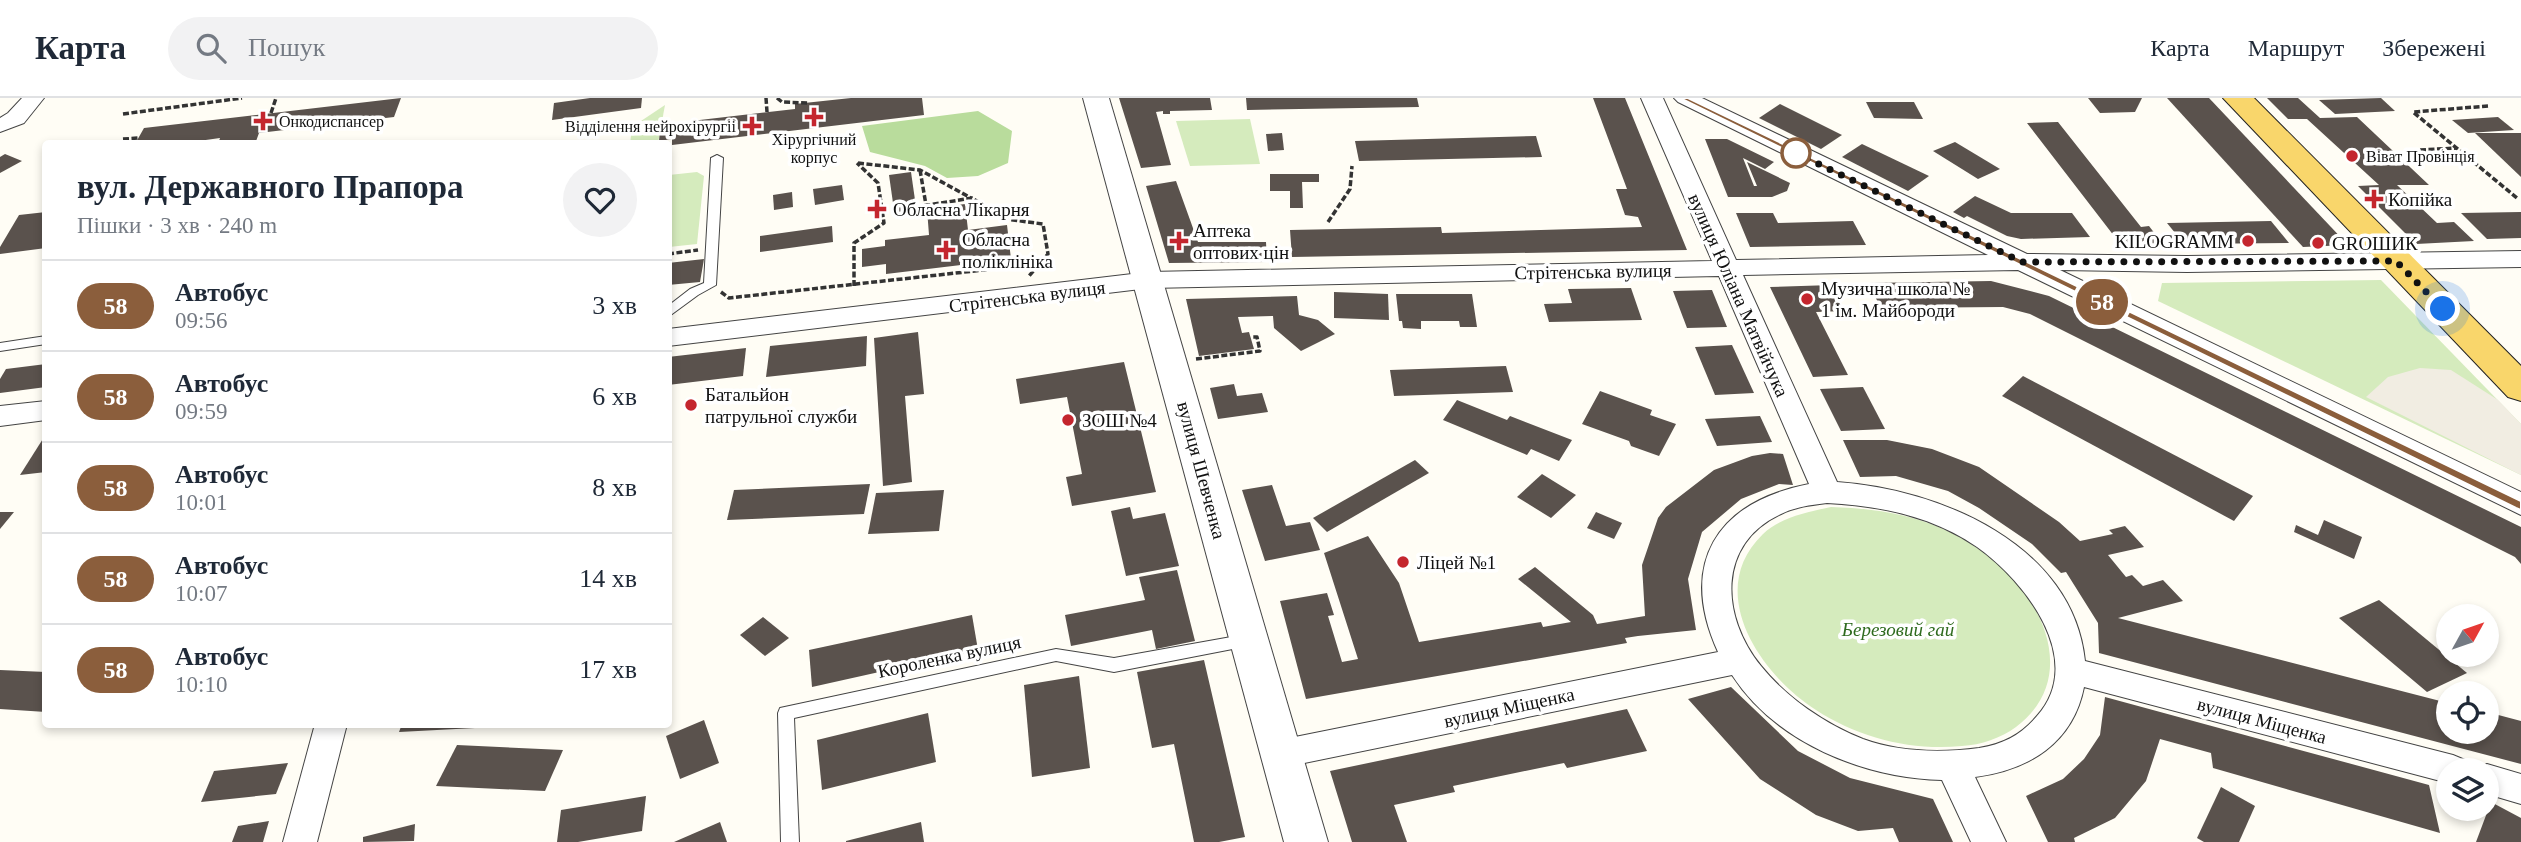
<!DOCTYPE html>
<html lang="uk">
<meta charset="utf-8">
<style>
body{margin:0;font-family:Georgia,serif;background:#f2f2f3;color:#1f2937;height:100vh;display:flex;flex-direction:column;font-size:26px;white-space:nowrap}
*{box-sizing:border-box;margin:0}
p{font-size:23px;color:#747a83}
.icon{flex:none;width:38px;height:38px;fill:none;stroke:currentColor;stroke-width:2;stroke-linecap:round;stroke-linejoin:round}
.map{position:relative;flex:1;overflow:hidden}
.panel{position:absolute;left:42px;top:42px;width:630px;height:588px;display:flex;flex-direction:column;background:#fff;border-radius:7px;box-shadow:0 4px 10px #0003}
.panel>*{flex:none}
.badge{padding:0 14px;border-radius:23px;font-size:24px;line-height:46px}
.needle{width:46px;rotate:50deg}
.controls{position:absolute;left:2436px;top:506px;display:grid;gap:14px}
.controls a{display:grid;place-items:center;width:63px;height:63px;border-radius:50%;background:#fff;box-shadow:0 4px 10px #0003;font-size:35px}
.you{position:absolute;width:35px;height:35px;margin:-18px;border:5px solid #fff;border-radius:50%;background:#1a73e8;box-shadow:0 0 0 10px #1a73e833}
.map>.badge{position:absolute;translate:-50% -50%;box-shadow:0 0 0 4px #fff}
.round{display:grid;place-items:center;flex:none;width:74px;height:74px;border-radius:37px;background:#f2f2f3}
.summary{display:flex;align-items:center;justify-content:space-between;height:119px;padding:0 35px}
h1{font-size:33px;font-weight:600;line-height:52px}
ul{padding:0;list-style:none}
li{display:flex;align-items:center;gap:21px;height:91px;padding:0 35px;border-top:2px solid #e0e1e3}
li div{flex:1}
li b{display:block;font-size:26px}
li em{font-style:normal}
li .badge{min-width:77px;font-weight:700;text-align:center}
header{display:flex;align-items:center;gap:42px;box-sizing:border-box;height:98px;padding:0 35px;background:#fff;border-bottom:2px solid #e0e1e3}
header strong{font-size:33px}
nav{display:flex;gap:38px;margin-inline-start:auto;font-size:24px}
.search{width:490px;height:63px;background:#f2f2f3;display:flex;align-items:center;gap:18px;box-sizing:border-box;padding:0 24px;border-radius:38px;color:#747a83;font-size:26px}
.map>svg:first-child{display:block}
.green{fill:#d5ebbd}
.forest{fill:#b9dc9c}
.plaza{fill:#f1ede2}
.building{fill:#5a524d}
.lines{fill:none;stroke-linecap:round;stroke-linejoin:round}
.service-casing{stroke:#444;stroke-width:2}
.minor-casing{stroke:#444;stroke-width:2}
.tertiary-casing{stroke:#444;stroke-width:2}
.primary-casing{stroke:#222;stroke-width:2}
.path{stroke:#333;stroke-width:3.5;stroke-dasharray:6 2.5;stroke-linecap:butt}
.service{fill:#fff;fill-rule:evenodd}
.minor{fill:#fff;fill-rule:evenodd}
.tertiary{fill:#fff;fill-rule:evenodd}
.primary{fill:#f9d66b;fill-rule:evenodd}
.line{fill:#8b5e3c;stroke:#fff;stroke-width:2}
.walk{stroke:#111;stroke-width:7;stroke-dasharray:0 12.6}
.poi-dot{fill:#c4262e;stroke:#fff;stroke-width:2.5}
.stop-dot{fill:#fff;stroke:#8b5e3c;stroke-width:3.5}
.labels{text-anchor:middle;stroke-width:7;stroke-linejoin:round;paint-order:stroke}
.far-poi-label{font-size:16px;fill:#111;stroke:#fff;text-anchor:start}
.poi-label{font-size:19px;fill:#111;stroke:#fff;text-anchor:start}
.street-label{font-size:19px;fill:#111;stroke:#fff}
.park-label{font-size:19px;font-style:italic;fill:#2f6b1f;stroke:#fff}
</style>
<header>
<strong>Карта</strong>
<div class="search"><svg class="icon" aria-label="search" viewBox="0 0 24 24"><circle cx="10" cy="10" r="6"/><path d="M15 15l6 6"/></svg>Пошук</div>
<nav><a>Карта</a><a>Маршрут</a><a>Збережені</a></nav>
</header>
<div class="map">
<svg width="2521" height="744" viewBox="0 0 2521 744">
<rect width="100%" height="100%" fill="#fffdf5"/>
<!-- green -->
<g class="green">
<polygon points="665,7 658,45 630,46 632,29"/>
<polygon points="1250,21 1260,66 1190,68 1176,23"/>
<polygon points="697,74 704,78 697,146 669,149 669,77"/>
<polygon points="2381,182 2521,326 2521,377 2158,203 2162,185"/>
<path d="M1831,409c64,2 117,14 167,57 49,42 79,117 18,163 -15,11 -35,18 -54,19 -51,5 -103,-8 -146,-36 -55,-35 -113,-118 -53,-176 18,-17 45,-22 68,-27z"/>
</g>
<!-- forest -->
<polygon class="forest" points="978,13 1012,33 1008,65 978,78 947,80 925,68 870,54 862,28"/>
<!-- plaza -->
<polygon class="plaza" points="2420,270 2451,272 2498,302 2521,326 2521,377 2366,299 2388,279"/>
<!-- building -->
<g class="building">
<polygon points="401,0 394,19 259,35 255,46 218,46 220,40 177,46 135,46 144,30"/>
<polygon points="590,0 642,0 641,10 552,22 554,5"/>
<polygon points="851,0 922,0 924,17 672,47 672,41 659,43 660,32 673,30 674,25 795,11 795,6"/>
<polygon points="1119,0 1210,0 1212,12 1170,13 1170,16 1163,16 1163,13 1156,14 1171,67 1141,70"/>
<polygon points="1246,0 1417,0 1419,9 1247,12"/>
<polygon points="1593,0 1625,0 1687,152 1292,159 1290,132 1441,129 1442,135 1642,129 1638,119 1625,117 1616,91 1627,91"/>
<polygon points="2088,0 2142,0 2135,14 2100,15"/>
<polygon points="2167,0 2209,0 2348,147 2303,149"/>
<polygon points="2267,0 2298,0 2320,20 2357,19 2429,87 2397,87 2437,125 2454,124 2474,143 2416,146 2358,88 2379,87 2307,21 2288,21"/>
<polygon points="2381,0 2395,13 2335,16 2319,2"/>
<polygon points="1866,4 1914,4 1923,21 1874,20"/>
<polygon points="1780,6 1842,37 1821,51 1759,20"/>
<polygon points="2498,19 2514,32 2468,35 2452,22"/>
<polygon points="2058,24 2141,129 2149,128 2162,145 2121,147 2027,25"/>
<polygon points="1282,35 1284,52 1268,53 1266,36"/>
<polygon points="2475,35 2521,35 2521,79"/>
<polygon points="1536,38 1542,59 1359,63 1355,43"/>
<polygon points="1705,41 1727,41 1774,64 1765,71 1743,60 1754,88 1757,88 1747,64 1790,85 1787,93 1772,99 1728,99"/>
<polygon points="1955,44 2000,71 1978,81 1933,53"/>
<polygon points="1862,46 1929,78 1908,93 1842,59"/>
<polygon points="5,56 22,63 0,75 0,59"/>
<polygon points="911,74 917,116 895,119 889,77"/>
<polygon points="1270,76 1319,76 1319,84 1302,84 1303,110 1290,110 1290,93 1270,93"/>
<polygon points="1176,83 1198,144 1266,144 1267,164 1169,165 1146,88"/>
<polygon points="842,87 844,102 815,107 813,91"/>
<polygon points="792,94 793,109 774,112 773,97"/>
<polygon points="1975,98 2011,115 2072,115 2090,139 2021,141 2007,138 1967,118 1964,120 1953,114"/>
<polygon points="965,106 968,132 1007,127 1011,161 886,176 886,166 862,169 862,151 885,148 885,142 929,137 927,111"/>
<polygon points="46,114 46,150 0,156 0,149 19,117"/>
<polygon points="2521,114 2521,140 2487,141 2461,115"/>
<polygon points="1736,115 1773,115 1778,125 1853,123 1866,147 1750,149"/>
<polygon points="2271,123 2289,145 2184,146 2167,125"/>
<polygon points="832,128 833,144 760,154 760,138"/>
<polygon points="704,161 700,184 668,187 668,165"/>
<polygon points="1991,183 2049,198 2521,429 2521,466 2515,459 2030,216 2003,209 1881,210 1868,185"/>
<polygon points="1832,187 1845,213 1816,214 1848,277 1813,279 1770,189"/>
<polygon points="1631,190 1642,222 1549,224 1544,206 1572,205 1568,191"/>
<polygon points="1712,192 1727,229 1687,230 1673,193"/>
<polygon points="1334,194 1388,196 1389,222 1334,220"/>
<polygon points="1396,196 1472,196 1477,229 1460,229 1459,223 1421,223 1421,231 1403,230 1402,223 1399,223"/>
<polygon points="1297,198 1299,217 1318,222 1335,236 1301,253 1274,230 1273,218 1238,219 1242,235 1249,234 1254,251 1199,258 1186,201"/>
<polygon points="918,234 924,296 905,298 912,384 883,388 874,240"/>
<polygon points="867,238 866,268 766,279 770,248"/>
<polygon points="1732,247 1754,295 1715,297 1695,249"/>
<polygon points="746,250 743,278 668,287 668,259"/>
<polygon points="1124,264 1156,394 1072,408 1066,379 1082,376 1067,299 1020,306 1016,281"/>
<polygon points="46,266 46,289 0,295 0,281 6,271"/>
<polygon points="1506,268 1513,294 1394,298 1390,272"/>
<polygon points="2023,278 2253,398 2234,423 2002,298"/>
<polygon points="1234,286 1237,298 1262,295 1268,314 1218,321 1210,290"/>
<polygon points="1863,289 1885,331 1841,333 1820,291"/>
<polygon points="1600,293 1652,312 1650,317 1676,326 1659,358 1631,348 1629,343 1582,326"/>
<polygon points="1457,302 1507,322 1510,318 1572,342 1559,363 1531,351 1527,357 1443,322"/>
<polygon points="1760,318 1772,344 1717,348 1705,321"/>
<polygon points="46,336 46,374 20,377"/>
<polygon points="1843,342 1887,342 1932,351 1979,369 2059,424 2080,443 2113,436 2109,432 2125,428 2144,449 2108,457 2126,479 2132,477 2143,488 2163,482 2183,503 2118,520 2448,605 2448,634 2487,634 2487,614 2521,623 2521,666 2099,555 2098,525 2066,474 2061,475 2032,446 1979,410 1948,393 1896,378 1860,379"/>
<polygon points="1770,355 1783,356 1793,387 1779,386 1741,401 1702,434 1688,481 1696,532 1638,538 1625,540 1627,545 1306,601 1280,503 1327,495 1334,517 1328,518 1342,564 1358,561 1324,455 1368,438 1399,485 1419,544 1541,524 1543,529 1571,524 1518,481 1535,469 1593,517 1597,526 1645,518 1642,467 1658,420 1666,409 1714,372 1752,358"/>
<polygon points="1415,362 1429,375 1327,434 1313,420"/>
<polygon points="1542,376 1576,397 1551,420 1517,399"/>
<polygon points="870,386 864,416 727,422 734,392"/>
<polygon points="1272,387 1286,428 1310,424 1320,452 1265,463 1242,392"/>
<polygon points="944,392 939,433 868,436 876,395"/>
<polygon points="1130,409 1133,421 1165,415 1179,468 1126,478 1111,413"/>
<polygon points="0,414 14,414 0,431"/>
<polygon points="1596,414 1622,425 1614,441 1587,430"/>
<polygon points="2324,422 2362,439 2354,461 2294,434 2296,427 2318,437"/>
<polygon points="1177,472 1195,543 1156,551 1152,532 1071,548 1065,517 1145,502 1139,479"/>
<polygon points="2379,502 2467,575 2427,594 2339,520"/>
<polygon points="972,517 978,552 812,589 809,552"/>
<polygon points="763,519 789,540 765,558 740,537"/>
<polygon points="1204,562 1245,739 1219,744 1194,744 1174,646 1152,650 1137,574"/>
<polygon points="0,572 46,574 46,614 0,611"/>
<polygon points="1079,578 1090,670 1032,679 1024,587"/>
<polygon points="1731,589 1798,653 1850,680 1933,701 1953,744 1899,744 1893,730 1858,733 1816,717 1760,681 1688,601"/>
<polygon points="2105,599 2429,687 2440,735 2213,670 2211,655 2160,641 2146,683 2115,720 2074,740 2075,744 2048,744 2026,698 2063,681 2084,661 2100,637"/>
<polygon points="1627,611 1647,653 1567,670 1564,665 1453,688 1455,694 1394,707 1407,744 1352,744 1330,673"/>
<polygon points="928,615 936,664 822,692 817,642"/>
<polygon points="704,622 719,665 680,681 666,638"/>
<polygon points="402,626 476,626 475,630 399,634"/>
<polygon points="457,647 563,652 545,693 436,688"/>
<polygon points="288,665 276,696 201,704 214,673"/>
<polygon points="2221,689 2255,708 2239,744 2204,744 2197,740"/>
<polygon points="646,698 642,733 578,744 557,744 561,712"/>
<polygon points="2491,704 2521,720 2521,744 2476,744"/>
<polygon points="269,723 263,744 232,744 238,728"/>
<polygon points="720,724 727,744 674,744"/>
<polygon points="921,724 924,744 846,744 846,743"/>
<polygon points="415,726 414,743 363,744 363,739"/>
</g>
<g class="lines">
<!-- service casing -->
<g class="service-casing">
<g id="service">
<polygon points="717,57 723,60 716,187 698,197 668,219 668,208 690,191 704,185 711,60"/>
<polygon points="46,238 46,246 0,253 0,245"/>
<polygon points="1248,536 1254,538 1256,542 1254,546 1248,548 1114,574 1056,563 794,620 799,744 781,744 778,615 780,610 1056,551 1114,560"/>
</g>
</g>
<!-- minor casing -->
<g class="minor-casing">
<g id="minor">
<polygon points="22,0 44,0 24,25 0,34 0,20 8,15"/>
<path d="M1641,0h22l73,162 252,-5 -310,-153 -4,-4h28l325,156 160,2 334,-5v16l-334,5 -127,-2 461,222v23l-503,-245 -275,5 94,207c102,7 236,62 248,179l368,94 12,5 5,10h-22v13l-364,-96c-11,56 -55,83 -109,90l31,65h-35l-29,-62c-78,-2 -166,-37 -210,-105l-452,93 -12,-4 -5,-10 5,-10 12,-4 438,-88c-40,-88 -2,-150 91,-168l-90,-208 -570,12 -481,58v-17l481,-57 563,-11zM1827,405c54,3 105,13 150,44 48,34 110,113 60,169 -16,19 -34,28 -58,32 -38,5 -80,4 -116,-9 -38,-15 -76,-41 -102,-73 -40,-49 -45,-122 20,-152 14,-7 30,-9 46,-11z"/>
<polygon points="46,303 46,322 0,328 0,308"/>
<polygon points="315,626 347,626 317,744 283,744"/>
<polygon points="2487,666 2521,676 2521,706 2487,696 2487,672 2474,672"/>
</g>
</g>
<!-- tertiary casing -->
<g class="tertiary-casing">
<polygon id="tertiary" points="1083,0 1109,0 1328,744 1284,744"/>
</g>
<!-- primary casing -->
<g class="primary-casing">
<polygon id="primary" points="2223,0 2254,0 2521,268 2521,303 2508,299"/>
</g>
<!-- path -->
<g class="path">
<polyline points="766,0 767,14"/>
<polyline points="777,0 782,4 808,5"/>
<polyline points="2488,8 2413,14 2517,100"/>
<polyline points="271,15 276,0"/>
<polyline points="123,16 242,0"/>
<polyline points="123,41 139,40"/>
<polyline points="2420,52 2457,50"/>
<polyline points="858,65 920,72 971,100"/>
<polyline points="920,72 926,107"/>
<polyline points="916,109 972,100 1006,121 1043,126 1048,156 1029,178"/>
<polyline points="1328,124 1350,91 1352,68"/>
<polyline points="668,156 698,152"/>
<polyline points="854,188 854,145 884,125 878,85 857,65"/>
<polyline points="721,194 729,200 1038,166"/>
<polyline points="1196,261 1260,253 1257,239 1251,239"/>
</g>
<!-- service -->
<use href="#service" class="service"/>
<!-- minor -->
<use href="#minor" class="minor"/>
<!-- tertiary -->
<use href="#tertiary" class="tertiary"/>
<!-- primary -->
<use href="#primary" class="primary"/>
</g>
<!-- line -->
<polygon class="line" points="1680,0 1688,0 2521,403 2521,412 2516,410"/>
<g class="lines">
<!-- walk -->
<polyline class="walk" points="1796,55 2022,164 2396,163 2443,211"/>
</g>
<!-- markers -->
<g class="poi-dot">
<path d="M810.5 8.5h7v7h7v7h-7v7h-7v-7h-7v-7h7z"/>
<path d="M259.5 12.5h7v7h7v7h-7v7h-7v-7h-7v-7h7z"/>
<path d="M748.5 17.5h7v7h7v7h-7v7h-7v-7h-7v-7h7z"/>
<circle cx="2352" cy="58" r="7"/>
<path d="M2370.5 90.5h7v7h7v7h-7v7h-7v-7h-7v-7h7z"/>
<path d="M873.5 100.5h7v7h7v7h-7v7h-7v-7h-7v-7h7z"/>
<path d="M1175.5 132.5h7v7h7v7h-7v7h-7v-7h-7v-7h7z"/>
<circle cx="2248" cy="143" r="7"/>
<circle cx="2318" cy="145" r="7"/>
<path d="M942.5 141.5h7v7h7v7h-7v7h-7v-7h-7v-7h7z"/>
<circle cx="1807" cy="201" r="7"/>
<circle cx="691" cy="307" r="7"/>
<circle cx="1068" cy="322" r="7"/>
<circle cx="1403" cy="464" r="7"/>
</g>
<circle class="stop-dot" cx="1796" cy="55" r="14"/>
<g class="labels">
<!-- far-poi labels -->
<g class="far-poi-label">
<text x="279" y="29">Онкодиспансер</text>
<text x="736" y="34" text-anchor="end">Відділення нейрохірургіі</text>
<text x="814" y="47" text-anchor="middle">Хірургічний<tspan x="814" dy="18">корпус</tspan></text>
<text x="2366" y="64">Віват Провінція</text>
</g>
<!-- poi labels -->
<g class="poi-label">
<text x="2388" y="108">Копійка</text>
<text x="893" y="118">Обласна Лікарня</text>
<text x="1193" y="139">Аптека<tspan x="1193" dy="22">оптових цін</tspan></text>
<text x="962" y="148">Обласна<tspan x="962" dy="22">поліклініка</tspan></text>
<text x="2234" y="150" text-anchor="end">KILOGRAMM</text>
<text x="2332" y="152">GROШИК</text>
<text x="1821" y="197">Музична школа №<tspan x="1821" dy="22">1 ім. Майбороди</tspan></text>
<text x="705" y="303">Батальйон<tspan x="705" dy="22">патрульної служби</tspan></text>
<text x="1082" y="329">ЗОШ №4</text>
<text x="1417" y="471">Ліцей №1</text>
</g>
<!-- street labels -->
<g class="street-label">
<text transform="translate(1593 173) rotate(-1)" y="7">Стрітенська вулиця</text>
<text transform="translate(1739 197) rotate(66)" y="7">вулиця Юліана Матвійчука</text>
<text transform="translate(1027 198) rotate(-7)" y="7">Стрітенська вулиця</text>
<text transform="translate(1202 372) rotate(75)" y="7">вулиця Шевченка</text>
<text transform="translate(949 558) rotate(-12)" y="7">Короленка вулиця</text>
<text transform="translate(1509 609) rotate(-12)" y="7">вулиця Міщенка</text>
<text transform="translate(2262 622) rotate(15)" y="7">вулиця Міщенка</text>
</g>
<!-- park labels -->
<g class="park-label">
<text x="1898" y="538">Березовий гай</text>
</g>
</g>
</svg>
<div class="controls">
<a><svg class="needle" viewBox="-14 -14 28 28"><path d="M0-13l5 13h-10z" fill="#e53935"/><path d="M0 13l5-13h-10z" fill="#747a83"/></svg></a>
<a><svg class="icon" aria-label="locate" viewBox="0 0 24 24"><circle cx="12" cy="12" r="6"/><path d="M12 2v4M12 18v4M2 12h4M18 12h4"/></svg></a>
<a><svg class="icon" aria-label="layers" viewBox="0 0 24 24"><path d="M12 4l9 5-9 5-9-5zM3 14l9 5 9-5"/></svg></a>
</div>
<div class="you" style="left:2443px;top:211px"></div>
<b class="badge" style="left:2102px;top:204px;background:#8b5e3c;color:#fff">58</b>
<section class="panel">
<div class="summary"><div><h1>вул. Державного Прапора</h1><p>Пішки · 3 хв · 240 m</p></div><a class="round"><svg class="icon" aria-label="heart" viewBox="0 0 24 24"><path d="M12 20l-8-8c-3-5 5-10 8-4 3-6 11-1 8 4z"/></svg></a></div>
<ul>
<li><span class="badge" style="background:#8b5e3c;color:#fff">58</span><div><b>Автобус</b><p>09:56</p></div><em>3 хв</em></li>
<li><span class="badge" style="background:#8b5e3c;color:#fff">58</span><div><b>Автобус</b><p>09:59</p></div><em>6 хв</em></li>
<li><span class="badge" style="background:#8b5e3c;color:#fff">58</span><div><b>Автобус</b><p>10:01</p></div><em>8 хв</em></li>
<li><span class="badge" style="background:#8b5e3c;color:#fff">58</span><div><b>Автобус</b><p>10:07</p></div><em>14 хв</em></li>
<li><span class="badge" style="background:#8b5e3c;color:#fff">58</span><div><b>Автобус</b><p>10:10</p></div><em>17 хв</em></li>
</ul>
</section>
</div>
